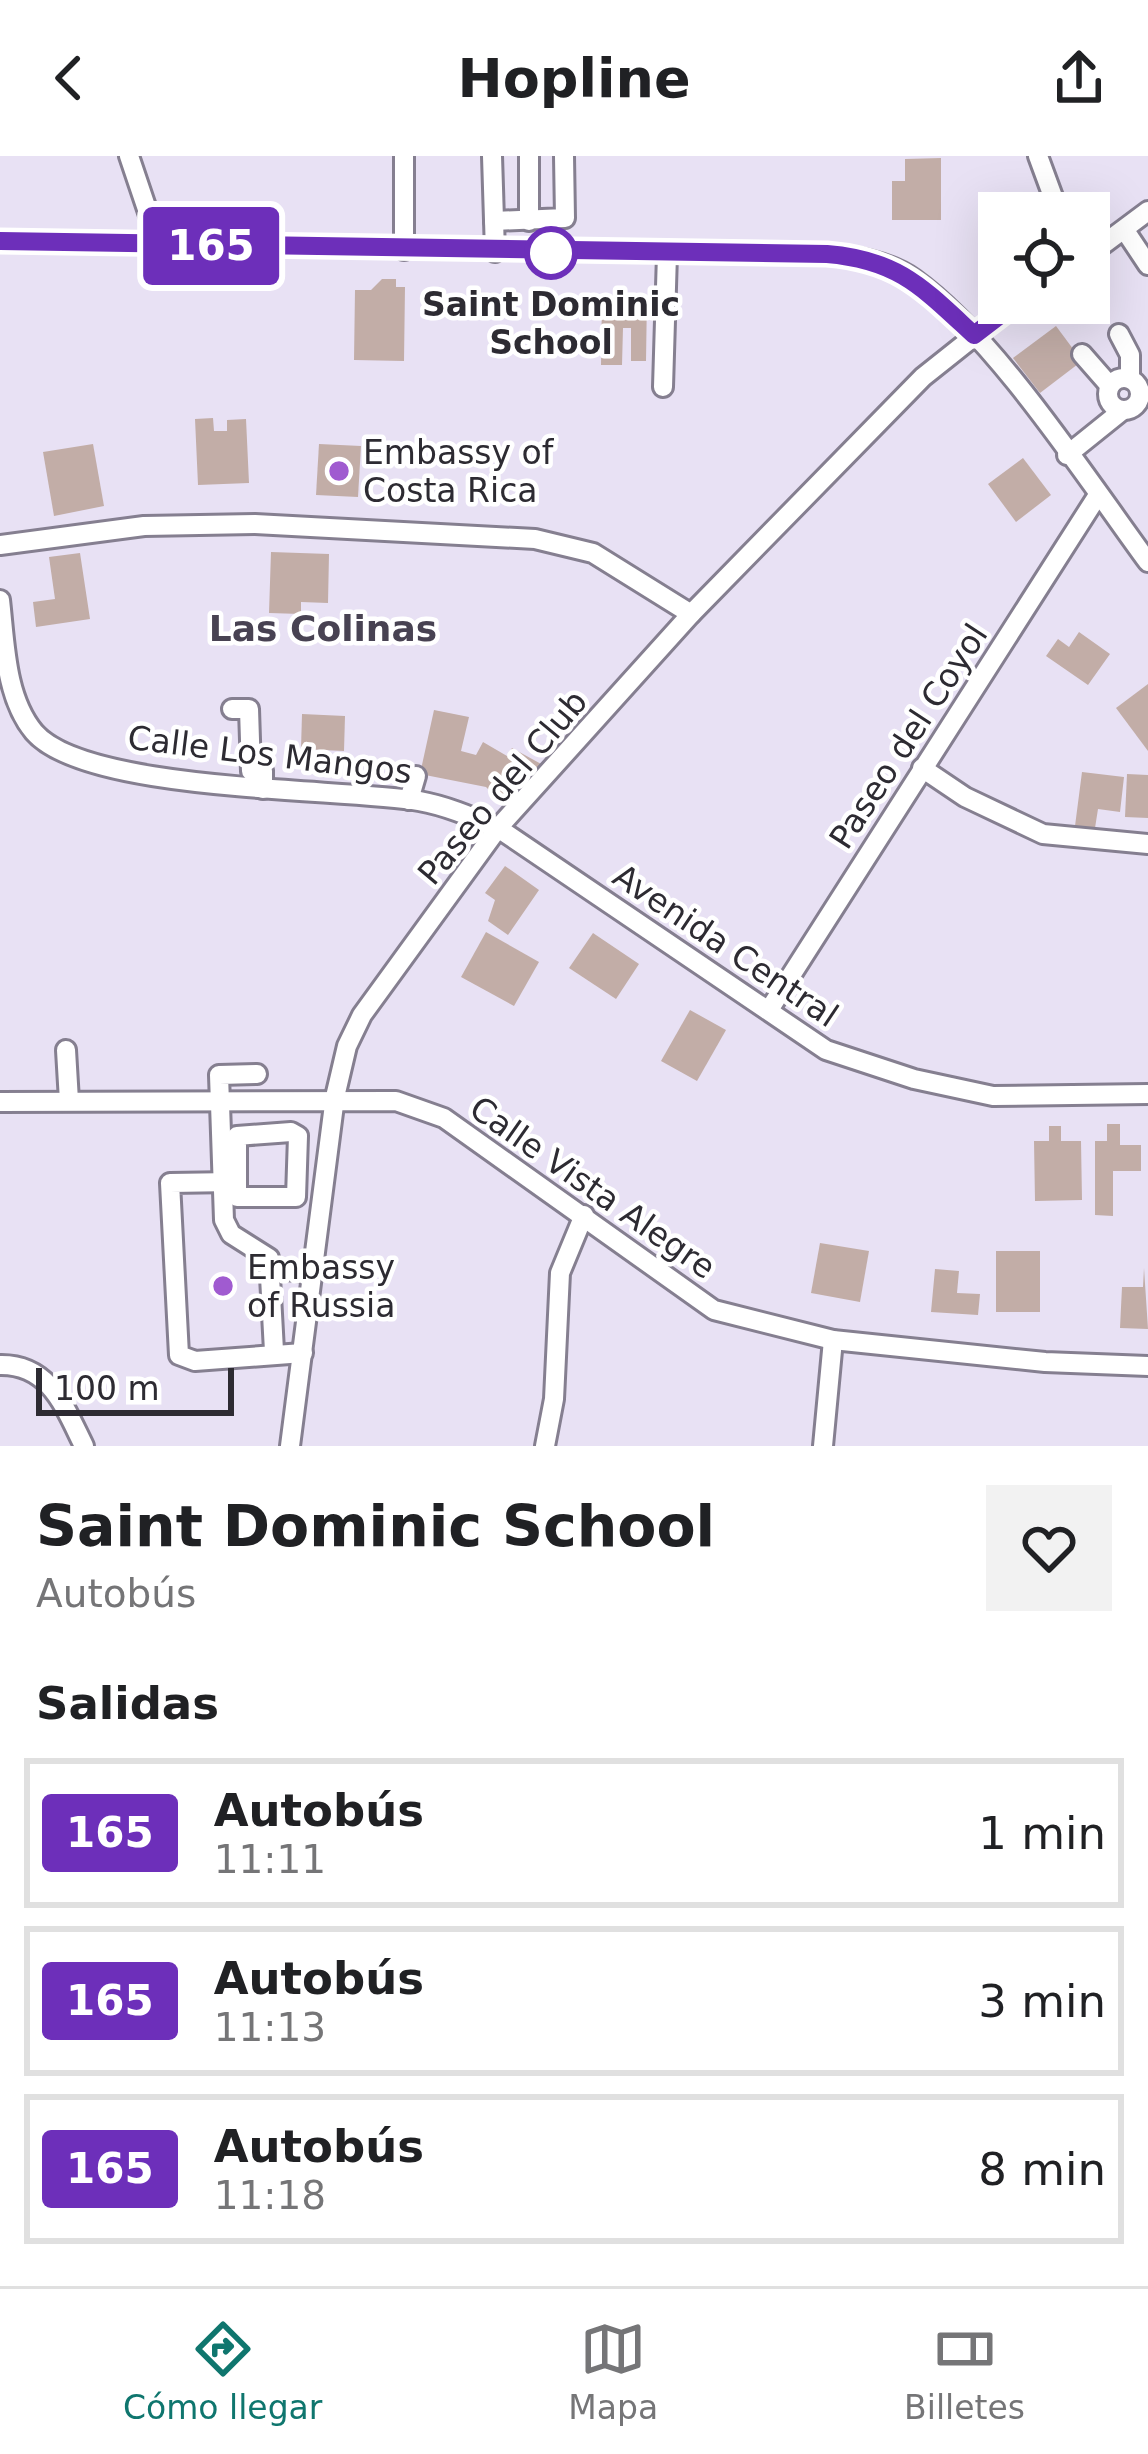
<!DOCTYPE html>
<html lang="es">
<meta charset="utf-8">
<style>
body{margin:0;font-family:"DejaVu Sans",sans-serif;background:#f2f2f2;color:#202124;height:100vh;display:flex;flex-direction:column;font-size:45px;white-space:nowrap}
*{box-sizing:border-box;margin:0}
p{font-size:39px;color:#757577}
.icon{flex:none;width:66px;height:66px;fill:none;stroke:currentColor;stroke-width:2;stroke-linecap:round;stroke-linejoin:round}
.map{position:relative;height:1290px;overflow:hidden}
.side{display:flex;flex-direction:column;background:#fff;flex:1}
.side>*{flex:none}
.badge{padding:0 24px;border-radius:9px;font-size:42px;line-height:78px}
.tools{position:absolute;left:978px;top:36px;display:grid;gap:24px}
.tools a{display:grid;place-items:center;width:132px;height:132px;border-radius:0px;background:#fff;box-shadow:0 12px 48px #0002;font-size:60px}
.scale{position:absolute;left:36px;bottom:30px;width:198px;box-sizing:border-box;padding-left:12px;border:6px solid #2d2b32;border-top:0;font-size:33px;line-height:42px;white-space:nowrap;color:#2d2b32;-webkit-text-stroke:9px #fff;paint-order:stroke}
.map>.badge{position:absolute;translate:-50% -50%;box-shadow:0 0 0 6px #fff}
h2{padding:0 36px;font-size:45px;line-height:108px}
.round{display:grid;place-items:center;flex:none;width:126px;height:126px;border-radius:0px;background:#f2f2f2}
.overview{display:flex;align-items:center;justify-content:space-between;height:204px;padding:0 36px}
h1{font-size:57px;font-weight:700;line-height:90px}
ul{padding:0;list-style:none}
li{display:flex;align-items:center;gap:36px;height:150px;margin:0 24px 18px;padding:0 12px;border:6px solid #e0e0e0;border-radius:0px}
li div{flex:1}
li b{display:block;font-size:45px}
li em{font-style:normal}
li .badge{min-width:132px;font-weight:700;text-align:center}
header{display:flex;justify-content:space-between;align-items:center;height:156px;padding:0 36px;background:#fff;font-size:54px;font-weight:700}
.dock{display:flex;justify-content:space-around;align-items:center;height:168px;border-top:3px solid #e0e0e0;background:#fff;font-size:33px;color:#757577}
.dock a{display:grid;justify-items:center;gap:6px}
.dock .current{color:#0f766e}
.map>svg:first-child{display:block}
.building{fill:#c2ada7}
.lines{fill:none;stroke-linecap:round;stroke-linejoin:round}
.minor-casing{stroke:#857f90;stroke-width:24}
.minor{stroke:#fff;stroke-width:18}
.line-casing{stroke:#fff;stroke-width:27}
.line{stroke:#6d2fba;stroke-width:18}
.stop-dot{fill:#fff;stroke:#6d2fba;stroke-width:6}
.poi-dot{fill:#a05bd0;stroke:#fff;stroke-width:4.5}
.labels{text-anchor:middle;stroke-width:9;stroke-linejoin:round;paint-order:stroke}
.stop-label{font-size:33px;font-weight:bold;fill:#2d2b32;stroke:#fff}
.poi-label{font-size:33px;fill:#2d2b32;stroke:#fff;text-anchor:start}
.street-label{font-size:33px;fill:#2d2b32;stroke:#fff}
.neighbourhood-label{font-size:36px;font-weight:bold;fill:#484252;stroke:#fff}
</style>
<header><svg class="icon" aria-label="back" viewBox="0 0 24 24"><path d="M15 5l-7 7 7 7"/></svg>Hopline<svg class="icon" aria-label="share" viewBox="0 0 24 24"><path d="M12 15V3M7 8l5-5 5 5M5 13v7h14v-7"/></svg></header>
<div class="map">
<svg width="1148" height="1290" viewBox="0 0 1148 1290">
<rect width="100%" height="100%" fill="#e8e1f4"/>
<!-- building -->
<g class="building">
<polygon points="941,2 941,64 892,64 892,25 905,25 905,3"/>
<polygon points="382,123 396,123 396,131 405,131 404,205 354,204 355,134 371,134"/>
<polygon points="602,139 647,140 646,205 631,205 631,172 623,172 622,209 601,209"/>
<polygon points="1056,170 1082,205 1040,237 1013,202"/>
<polygon points="213,262 214,275 227,275 227,264 246,263 249,327 198,329 195,263"/>
<polygon points="93,288 104,350 54,360 43,296"/>
<polygon points="319,288 361,290 358,341 316,339"/>
<polygon points="1023,302 1051,339 1016,366 988,328"/>
<polygon points="271,396 329,398 328,447 301,446 301,458 269,457"/>
<polygon points="80,397 90,463 36,471 33,446 55,443 49,401"/>
<polygon points="1079,476 1110,498 1088,529 1046,500 1058,483 1069,491"/>
<polygon points="1148,528 1148,595 1116,552"/>
<polygon points="434,554 469,561 461,595 476,599 483,586 507,600 512,592 543,609 503,648 486,631 420,618"/>
<polygon points="302,558 345,560 344,595 301,593"/>
<polygon points="1082,616 1124,621 1120,656 1098,653 1095,672 1075,670"/>
<polygon points="1127,618 1148,619 1148,662 1125,661"/>
<polygon points="505,710 539,734 508,779 488,765 495,744 485,737"/>
<polygon points="486,776 539,806 514,850 461,821"/>
<polygon points="593,777 639,808 616,843 569,812"/>
<polygon points="690,854 726,874 697,925 661,905"/>
<polygon points="1107,968 1120,968 1120,989 1141,989 1141,1015 1113,1015 1113,1060 1095,1059 1095,985 1107,985"/>
<polygon points="1049,970 1061,970 1061,985 1081,985 1082,1044 1035,1045 1034,985 1049,985"/>
<polygon points="820,1087 869,1095 860,1146 811,1137"/>
<rect x="996" y="1095" width="44" height="61"/>
<polygon points="1144,1112 1148,1173 1120,1172 1122,1131 1143,1131"/>
<polygon points="935,1113 959,1115 957,1137 980,1138 978,1159 931,1156"/>
</g>
<g class="lines">
<!-- minor casing -->
<g class="minor-casing">
<g id="minor">
<polyline points="129,0 159,89"/>
<polyline points="404,0 404,94"/>
<polyline points="492,0 495,96"/>
<polyline points="529,0 529,65"/>
<polyline points="1038,0 1059,57"/>
<polyline points="494,65 565,62 564,0"/>
<polyline points="1126,76 1148,109"/>
<path d="M0,85l827,13c31,3 61,7 87,25 81,58 173,200 234,283"/>
<polyline points="1089,99 1148,55"/>
<polyline points="1119,178 1130,199 1130,223"/>
<polyline points="1082,198 1110,230"/>
<circle cx="1124" cy="238" r="16"/>
<polyline points="663,231 667,98"/>
<polyline points="1067,299 1123,254"/>
<polyline points="0,389 144,370 255,368 535,383 593,397 691,458"/>
<path d="M0,444c5,43 5,97 34,132 51,60 304,56 385,69 28,5 53,16 79,27l328,222 88,29 79,17 155,-2"/>
<polyline points="232,553 249,553 251,615 263,615 263,633"/>
<polyline points="922,612 965,641 1043,678 1148,688"/>
<polyline points="409,644 416,620"/>
<polyline points="769,854 1098,339"/>
<polyline points="66,894 69,945"/>
<polyline points="257,918 219,919 224,1064 231,1078 269,1102 274,1195"/>
<polyline points="0,946 396,945 444,962 714,1154 833,1184 1045,1206 1148,1210"/>
<polygon points="291,976 298,980 296,1041 237,1041 237,980"/>
<polyline points="233,1026 170,1027 179,1199 195,1205 303,1197"/>
<polyline points="270,1112 313,1117"/>
<path d="M0,1209c50,-1 65,43 84,81"/>
<polyline points="290,1290 335,941 347,890 362,859 498,672 691,458 923,221 1016,147"/>
<polyline points="545,1290 554,1243 560,1117 584,1059"/>
<polyline points="823,1290 833,1184"/>
</g>
</g>
<!-- minor -->
<use href="#minor" class="minor"/>
</g>
<g class="lines">
<!-- line casing -->
<g class="line-casing">
<path id="line" d="M0,85l827,13c72,6 96,34 147,81l42,-32"/>
</g>
<!-- line -->
<use href="#line" class="line"/>
</g>
<!-- markers -->
<circle class="stop-dot" cx="551" cy="97" r="24"/>
<g class="poi-dot">
<circle cx="339" cy="315" r="12"/>
<circle cx="223" cy="1130" r="12"/>
</g>
<g class="labels">
<!-- stop labels -->
<g class="stop-label">
<text x="551" y="160">Saint Dominic<tspan x="551" dy="38">School</tspan></text>
</g>
<!-- poi labels -->
<g class="poi-label">
<text x="363" y="308">Embassy of<tspan x="363" dy="38">Costa Rica</tspan></text>
<text x="247" y="1123">Embassy<tspan x="247" dy="38">of Russia</tspan></text>
</g>
<!-- street labels -->
<g class="street-label">
<text transform="translate(908 580) rotate(-57)" y="12">Paseo del Coyol</text>
<text transform="translate(270 598) rotate(7)" y="12">Calle Los Mangos</text>
<text transform="translate(502 631) rotate(-50)" y="12">Paseo del Club</text>
<text transform="translate(726 789) rotate(34)" y="12">Avenida Central</text>
<text transform="translate(593 1031) rotate(35)" y="12">Calle Vista Alegre</text>
</g>
<!-- neighbourhood labels -->
<g class="neighbourhood-label">
<text x="323" y="485">Las Colinas</text>
</g>
</g>
</svg>
<div class="tools">
<a><svg class="icon" aria-label="locate" viewBox="0 0 24 24"><circle cx="12" cy="12" r="6"/><path d="M12 2v4M12 18v4M2 12h4M18 12h4"/></svg></a>
</div>
<div class="scale">100 m</div>
<b class="badge" style="left:211px;top:90px;background:#6d2fba;color:#fff">165</b>
</div>
<section class="side">
<div class="overview"><div><h1>Saint Dominic School</h1><p>Autobús</p></div><a class="round"><svg class="icon" aria-label="heart" viewBox="0 0 24 24"><path d="M12 20l-8-8c-3-5 5-10 8-4 3-6 11-1 8 4z"/></svg></a></div>
<h2>Salidas</h2>
<ul>
<li><span class="badge" style="background:#6d2fba;color:#fff">165</span><div><b>Autobús</b><p>11:11</p></div><em>1 min</em></li>
<li><span class="badge" style="background:#6d2fba;color:#fff">165</span><div><b>Autobús</b><p>11:13</p></div><em>3 min</em></li>
<li><span class="badge" style="background:#6d2fba;color:#fff">165</span><div><b>Autobús</b><p>11:18</p></div><em>8 min</em></li>
</ul>
</section>
<nav class="dock">
<a class="current"><svg class="icon" aria-label="directions" viewBox="0 0 24 24"><path d="M12 3l9 9-9 9-9-9zM9 14v-3h6M13 9l2 2-2 2"/></svg>Cómo llegar</a>
<a><svg class="icon" aria-label="map" viewBox="0 0 24 24"><path d="M3 6l6-2 6 2 6-2v14l-6 2-6-2-6 2zM9 4v14M15 6v14"/></svg>Mapa</a>
<a><svg class="icon" aria-label="tickets" viewBox="0 0 24 24"><path d="M3 7h18v10H3zM15 7v10"/></svg>Billetes</a>
</nav>
